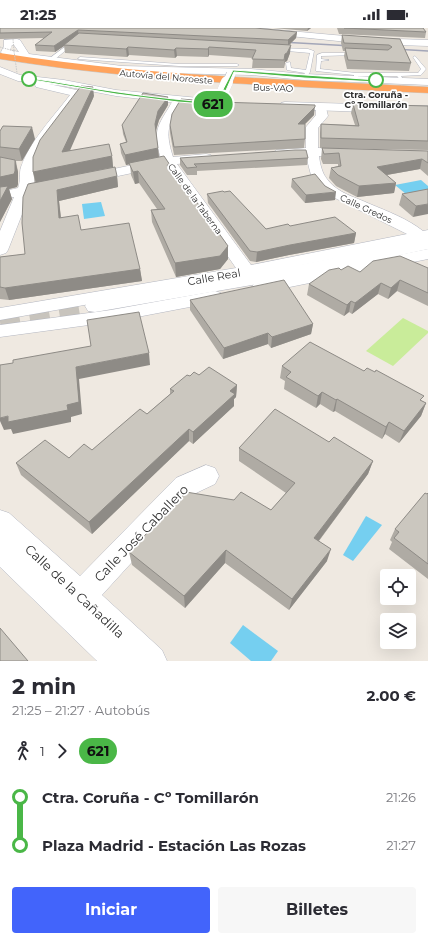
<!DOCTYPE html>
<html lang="es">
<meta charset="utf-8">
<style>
body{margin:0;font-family:Montserrat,sans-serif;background:#f7f7f7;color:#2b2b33;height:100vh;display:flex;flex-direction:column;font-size:15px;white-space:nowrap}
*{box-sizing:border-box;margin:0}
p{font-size:13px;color:#7c7c81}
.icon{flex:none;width:22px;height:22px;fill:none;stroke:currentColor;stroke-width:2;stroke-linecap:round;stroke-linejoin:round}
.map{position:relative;height:633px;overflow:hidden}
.details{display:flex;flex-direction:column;background:#fff;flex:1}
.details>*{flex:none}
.badge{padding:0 8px;border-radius:13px;font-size:14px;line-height:26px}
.buttons{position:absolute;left:380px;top:541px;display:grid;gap:8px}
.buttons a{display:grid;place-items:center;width:36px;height:36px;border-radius:4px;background:#fff;box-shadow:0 4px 16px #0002;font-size:20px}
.map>.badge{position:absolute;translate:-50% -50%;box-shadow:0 0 0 2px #fff}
.legs{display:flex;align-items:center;gap:6px;height:44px;padding:0 12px;font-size:13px}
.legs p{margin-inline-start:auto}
.summary{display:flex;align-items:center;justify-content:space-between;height:68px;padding:0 12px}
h1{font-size:22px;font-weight:700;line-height:30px}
.button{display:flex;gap:8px;margin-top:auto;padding:8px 12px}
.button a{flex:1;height:46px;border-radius:4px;background:#4264fb;color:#fff;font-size:16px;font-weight:700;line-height:46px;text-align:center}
.button a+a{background:#f7f7f7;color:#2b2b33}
ul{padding:0 12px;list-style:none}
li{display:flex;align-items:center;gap:14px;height:48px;font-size:15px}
li i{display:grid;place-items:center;width:6px;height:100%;margin:0 5px;background:currentColor}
li i::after{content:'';width:10px;height:10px;margin:-5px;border:3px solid;border-radius:50%;background:#fff}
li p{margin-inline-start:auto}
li:first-child i{background:linear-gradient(#0000 50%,currentColor 0)}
li:last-child i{background:linear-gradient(currentColor 50%,#0000 0)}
.status{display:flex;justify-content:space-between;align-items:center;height:28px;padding:0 20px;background:#fff;direction:ltr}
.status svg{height:11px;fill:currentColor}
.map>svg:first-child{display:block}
.pitch{fill:#c9ec9a}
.water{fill:#75cff0}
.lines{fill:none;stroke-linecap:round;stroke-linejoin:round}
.secondary-tunnel{stroke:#c8c4bd;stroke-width:20;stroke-dasharray:20 10;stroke-linecap:butt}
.lane-casing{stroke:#b4b7c1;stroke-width:1}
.street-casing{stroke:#b4b7c1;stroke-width:1}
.secondary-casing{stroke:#b4b7c1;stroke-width:1}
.highway-casing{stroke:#c9c9c9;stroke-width:1}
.lane{fill:#fff;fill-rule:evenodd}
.street{fill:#fff;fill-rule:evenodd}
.secondary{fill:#fff;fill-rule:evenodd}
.highway{fill:#ffa35c;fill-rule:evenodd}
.rail{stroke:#a3a6b8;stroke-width:1.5}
.street-bridge-far1-casing{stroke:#b4b7c1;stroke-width:10;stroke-linecap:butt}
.street-bridge-casing{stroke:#b4b7c1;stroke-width:12;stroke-linecap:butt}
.path-bridge{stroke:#c9c9c9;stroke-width:1;stroke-dasharray:1.5 1;stroke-linecap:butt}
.street-bridge-far1{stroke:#fff;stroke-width:9}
.street-bridge{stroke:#fff;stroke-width:12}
.wall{fill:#afaba4}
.shaded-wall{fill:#8e8b86}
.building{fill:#cbc7bf;stroke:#8e8b86}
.line-1{fill:#4ab747;stroke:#fff}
.stop-1-dot{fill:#fff;stroke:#4ab747;stroke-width:2}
.labels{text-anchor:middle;stroke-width:3.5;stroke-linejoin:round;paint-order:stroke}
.far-street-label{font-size:9px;fill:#2e2e2e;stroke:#fff}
.far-stop-label{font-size:9px;font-weight:bold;fill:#2e2e2e;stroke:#fff}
.street-label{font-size:11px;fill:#2e2e2e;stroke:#fff}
.near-street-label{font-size:13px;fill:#2e2e2e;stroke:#fff}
</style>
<div class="status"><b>21:25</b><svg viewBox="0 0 49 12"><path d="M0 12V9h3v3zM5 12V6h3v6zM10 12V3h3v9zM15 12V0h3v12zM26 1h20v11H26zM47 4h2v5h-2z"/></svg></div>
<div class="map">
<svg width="428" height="633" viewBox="0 0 428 633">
<rect width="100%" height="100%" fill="#efe9e1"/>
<!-- pitch -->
<polygon class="pitch" points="403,290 428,303 428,305 393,338 366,323"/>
<!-- water -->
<g class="water">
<polygon points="421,152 428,158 428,162 406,166 395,157"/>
<polygon points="101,174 105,188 84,191 82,176"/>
<polygon points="366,488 382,497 353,533 343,527"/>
<polygon points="243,597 278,623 271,633 251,633 230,615"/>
</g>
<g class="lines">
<!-- secondary-tunnel -->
<polyline class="secondary-tunnel" points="0,294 95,278"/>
<!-- lane casing -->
<g class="lane-casing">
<g id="lane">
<polygon points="74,12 77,13 54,32 50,32 50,30"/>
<polygon points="278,20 308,21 314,23 310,44 306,50 302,49 305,45 287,42 286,35 290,34 291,40 306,42 310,25 276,22"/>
<polygon points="322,25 358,25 360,26 358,27 321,28 321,31 329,32 321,33 320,41 356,45 418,45 421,41 413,29 415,28 426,41 421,47 401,48 404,53 402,54 397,48 358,48 358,51 356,52 354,51 354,47 316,43 317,27"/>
<polygon points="80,29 179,36 237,36 239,37 237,38 179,38 78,31"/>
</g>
</g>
<!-- street casing -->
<g class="street-casing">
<g id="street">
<polygon points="227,0 256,0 367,10 428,12 428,18 367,16 231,2"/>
<path d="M17,11l3,1 9,14 93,12 129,3 53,5 124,5v6l-124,-5 -53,-5 -129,-3 -96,-13 -24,-5 -1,-2 3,-6v-6zM12,17h2l5,7 -9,-2z"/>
<path d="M40,54l41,9 1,2 -41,57 -7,18v17l19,-4 5,1 2,3 -2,3 -28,6 -22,56 -2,3 -6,2v-24l14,-34 -14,3v-8l18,-4c3,-7 1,-15 3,-21 9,-26 33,-51 49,-72l-34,-8 -1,-2 1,-2z"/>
<path d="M178,70l5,3c-14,23 -19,28 -10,56l33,-3 5,1 1,3 -1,3 -34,3 74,101 156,-31 -82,-41 -14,-18 -5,-19h-30l-2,-3 2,-3 30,-2v-21l10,-12v-7l5,-3 5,3 2,8 -10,12v20l30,1 4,1 2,3 -2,3 -4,1 -29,-1c1,8 3,17 8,23 10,14 28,18 43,25 17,7 38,15 53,27l5,-1v10l-181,36 -247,44v-12l236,-40 -71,-102 -75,16 -5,-1 -2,-3 2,-3 76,-16c-7,-23 -6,-30 7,-50 3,-5 5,-10 10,-11z"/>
<polygon points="428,221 428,231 260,265 254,264 251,260 254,256 260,255"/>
<polygon points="215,263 221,265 224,269 221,273 111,294 0,309 0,297 111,282"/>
<polygon points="206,437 215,440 219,448 215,456 194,466 102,567 162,622 167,633 97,633 0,539 0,482 9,485 80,548 176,450"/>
</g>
</g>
<!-- secondary casing -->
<g class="secondary-casing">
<g id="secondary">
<polygon points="0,39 20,47 64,52 116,62 209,71 213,72 215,75 213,78 209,79 116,68 64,58 18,53 0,46"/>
<polygon points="285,74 428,78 428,86 281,81 279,78 281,75"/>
<polygon points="428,211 428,221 304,248 95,284 88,283 85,278 88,273 95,272 304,236"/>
</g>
</g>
<!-- highway casing -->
<g class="highway-casing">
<path id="highway" d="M0,25c142,23 285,26 428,34v6c-143,-7 -286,-11 -428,-34z"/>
</g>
<!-- lane -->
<use href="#lane" class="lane"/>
<!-- street -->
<use href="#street" class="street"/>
<!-- secondary -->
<use href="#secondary" class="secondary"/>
<!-- highway -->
<use href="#highway" class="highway"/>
<!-- rail -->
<g class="rail">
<polyline points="281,14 352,18"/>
<polyline points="394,21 428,23"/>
</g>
<!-- street-bridge-far1 casing -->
<g class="street-bridge-far1-casing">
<polyline id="street-bridge-far1" points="227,55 231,46"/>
</g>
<!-- street-bridge casing -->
<g class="street-bridge-casing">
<polyline id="street-bridge" points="220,70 227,54"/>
</g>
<!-- path-bridge -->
<g class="path-bridge">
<polyline points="0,19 14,23 13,11"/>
<polyline points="14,23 17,45"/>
</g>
<!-- street-bridge-far1 -->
<use href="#street-bridge-far1" class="street-bridge-far1"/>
<!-- street-bridge -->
<use href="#street-bridge" class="street-bridge"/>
</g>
<!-- wall -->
<g class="wall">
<polygon points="0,0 297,4 296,10 289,17 290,25 287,33 285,34 284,40 252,40 253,30 209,27 208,29 177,28 175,30 129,27 127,29 65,25 64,18 55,24 36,23 35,17 44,10 0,11"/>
<polygon points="273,0 311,0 307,3"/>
<polygon points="337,0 423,0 426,4 425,10 339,6"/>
<polygon points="342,7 400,11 411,35 409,43 347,41 344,28 345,23 343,23 341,15"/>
<polygon points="94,68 69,123 112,128 113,139 117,148 118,159 59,173 61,189 81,202 140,241 142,253 9,272 0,271 0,229 25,226 35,155 33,144"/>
<polygon points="353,76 428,78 428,122 320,120 320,105 321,96 355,97 351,85"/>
<polygon points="168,77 159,92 156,103 159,129 170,137 170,141 228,231 220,241 176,249 152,194 151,182 157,181 139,155 135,156 131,147 130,136 126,137 121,125 120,116 126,114 123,106 122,97"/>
<polygon points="314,87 305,96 305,111 304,120 174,127 170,105 170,97"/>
<polygon points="0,103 35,111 22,133 16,133 18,144 18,156 17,159 9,161 12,171 0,194"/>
<polygon points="322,120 428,123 428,148 420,141 387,147 396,155 394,165 357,169 336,158 329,150 331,140 338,138 338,136 323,136 321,131"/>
<polygon points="180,130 308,130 307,137 197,143 197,147 187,147 180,137"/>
<polygon points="292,151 335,172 305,175 291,159"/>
<polygon points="428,161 413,189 399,177 402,166"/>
<polygon points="207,166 266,201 290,198 356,205 354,215 289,227 256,234 250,233 208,175"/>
<polygon points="428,240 428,278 397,263 388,271 378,266 352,286 349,284 344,288 307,267 309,256 341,242 360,244"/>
<polygon points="190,272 313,296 311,306 271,320 268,316 223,331 190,282"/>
<polygon points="282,338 364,343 426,375 421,388 399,415 385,406 382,411 335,383 333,384 320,376 316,380 284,361 285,353 280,350"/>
<polygon points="199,347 237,357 236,369 234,371 234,378 193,416 189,413 92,506 21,447 16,435 69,430 92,422 147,386 170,366 170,361 190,348"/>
<polygon points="329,414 373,433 368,446 319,513 327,533 289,582 225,535 185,580 132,537 129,524 271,482 286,465 239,433 239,420"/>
<polygon points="428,465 428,551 389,521 392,514 390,512 395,501"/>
</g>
<!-- shaded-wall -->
<g class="shaded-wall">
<polygon points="308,0 311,0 307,3"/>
<polygon points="78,2 79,8 64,17 64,18 55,24 54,18"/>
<polygon points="297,4 296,10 288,18 288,12"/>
<polygon points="291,17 290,25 287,33 285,34 284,40 285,26"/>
<polygon points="128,19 129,27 127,29 126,21"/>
<polygon points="209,19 209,27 208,29 208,21"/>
<polygon points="176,20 177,28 175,30 174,22"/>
<polygon points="93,59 94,68 64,136 62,124"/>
<polygon points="168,69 168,77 159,92 155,105 155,96 158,83"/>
<polygon points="315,77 314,87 297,104 298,96"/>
<polygon points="32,99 35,111 22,133 19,121"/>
<polygon points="158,120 159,130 126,137 125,127"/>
<polygon points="112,128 113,139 36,155 33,144"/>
<polygon points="422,131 420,141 375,149 377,139"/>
<polygon points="15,132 18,144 18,156 17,159 9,161 12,171 0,194 0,149"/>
<polygon points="138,143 139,155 135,156 133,144"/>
<polygon points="117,148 118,159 59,173 62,201 59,190 57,162"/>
<polygon points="396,155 394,165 357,169 359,158"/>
<polygon points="336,164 335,172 305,175 306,167"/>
<polygon points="428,176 428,186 413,189 416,178"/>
<polygon points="356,205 354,215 289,227 256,234 257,224 290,217"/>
<polygon points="228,218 228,231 220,241 176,249 175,235"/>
<polygon points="140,241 142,253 9,272 5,260"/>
<polygon points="400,252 397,263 388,271 391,260"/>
<polygon points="381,255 378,266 352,286 355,275"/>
<polygon points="351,273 349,284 344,288 347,277"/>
<polygon points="313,296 311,306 271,320 272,309"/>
<polygon points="268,305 268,316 223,331 224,320"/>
<polygon points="149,325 150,337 79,351 82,386 71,389 71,394 13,406 11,401 4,402 0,393 0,390 67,377 76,339"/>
<polygon points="237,357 236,369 234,371 234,378 193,416 193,404 230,363"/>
<polygon points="322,364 320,376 316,380 318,368"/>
<polygon points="337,371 335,383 333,384 336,372"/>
<polygon points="426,375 421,388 399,415 404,403"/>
<polygon points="389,394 385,406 382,411 386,399"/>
<polygon points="189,401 189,413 92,506 89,494"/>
<polygon points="373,433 368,446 311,523 314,510"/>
<polygon points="331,521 327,533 289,582 292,571"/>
<polygon points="226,522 225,535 185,580 184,568"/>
</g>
<!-- building -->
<g class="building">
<polygon points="0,0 255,0 297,4 288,12 78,2 54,18 35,17 52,4 0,5"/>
<polygon points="344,0 423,0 426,4"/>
<polygon points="79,5 291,17 287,25 285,26 284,32 252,31 256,22 209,19 208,21 176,20 174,22 128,19 126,21 64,17"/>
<polygon points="342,7 400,11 411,35 348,32 345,20 388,22 392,19 389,17 344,15"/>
<polygon points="81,58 93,59 62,124 109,116 112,128 33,144 33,129 40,112"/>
<polygon points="143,65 168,69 158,83 155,96 158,120 125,127 120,116 127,114 122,97"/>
<polygon points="181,71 218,74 315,77 315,79 298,96 305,96 305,111 174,119 170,97 172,86"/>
<polygon points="353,76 428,78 428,113 321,110 321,96 359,98"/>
<polygon points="3,98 32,99 19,121 0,119 0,103"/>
<polygon points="322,120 428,123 428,135 422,131 377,139 396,155 359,158 338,147 331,140 341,138 339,125 324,126"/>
<polygon points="295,122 306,122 308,130 194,136 197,139 187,140 180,130"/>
<polygon points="164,128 170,137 167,137 191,166 228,218 220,228 175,235 151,182 165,181 138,143 133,144 129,135"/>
<polygon points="0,129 15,132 15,143 14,146 0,149"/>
<polygon points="115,139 117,148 57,162 59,190 78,187 81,202 129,195 140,241 5,260 0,259 0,229 25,226 22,195 23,169 28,156"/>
<polygon points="315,146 325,158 336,164 306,167 292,151"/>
<polygon points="8,158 0,173 0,159"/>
<polygon points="428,161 428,176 416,178 402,166"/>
<polygon points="223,163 224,164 230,163 266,201 288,196 290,198 335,189 356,205 290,217 257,224 250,223 207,166"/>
<polygon points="400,228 428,240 428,265 400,252 391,260 381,255 355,275 351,273 347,277 309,256 329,242 339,240 341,242 348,238 360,244 373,233"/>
<polygon points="284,252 313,296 272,309 268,305 224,320 190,272"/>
<polygon points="139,284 149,325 76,339 79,374 67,377 68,382 8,394 8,388 0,390 0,337 13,335 13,332 91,318 87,292"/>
<polygon points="310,314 364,343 367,340 375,344 376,342 424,368 420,372 426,375 404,403 389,394 386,399 337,371 336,372 322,364 318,368 286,349 291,344 282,338"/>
<polygon points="209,339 237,357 230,363 235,366 193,404 189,401 89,494 16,435 45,412 69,430 84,416 92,422 140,381 147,386 174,363 170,361 187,347 190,348 194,344 199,347"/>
<polygon points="275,381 329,414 334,409 373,433 314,510 331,521 292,571 226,522 184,568 129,524 186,464 234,472 241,464 271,482 295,455 239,420"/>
<polygon points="425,465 427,466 428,465 428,536 394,510 399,504 395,501"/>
<polygon points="0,600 28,633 0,633"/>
</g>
<!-- line-1 -->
<path class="line-1" d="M233,42l145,10 -2,2 -72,-4 -70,-6 -14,32 -2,1 -40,-3 -62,-8 -89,-15 2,-1c30,4 59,10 89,14 33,5 65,8 98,11z"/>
<!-- markers -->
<g class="stop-1-dot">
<circle cx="29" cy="51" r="7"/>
<circle cx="376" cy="52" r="7"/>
</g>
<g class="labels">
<!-- far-street labels -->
<g class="far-street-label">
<text transform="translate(166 49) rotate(5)" y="3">Autovía del Noroeste</text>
<text transform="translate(273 60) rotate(2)" y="3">Bus-VAO</text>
<text transform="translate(195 171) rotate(54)" y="3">Calle de la Taberna</text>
<text transform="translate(366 181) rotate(25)" y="3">Calle Gredos</text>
</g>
<!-- far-stop labels -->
<g class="far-stop-label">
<text x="376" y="70">Ctra. Coruña -<tspan x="376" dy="10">Cº Tomillarón</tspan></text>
</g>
<!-- street labels -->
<g class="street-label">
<text transform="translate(214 249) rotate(-10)" y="4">Calle Real</text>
</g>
<!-- near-street labels -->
<g class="near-street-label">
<text transform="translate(141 505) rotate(-46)" y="5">Calle José Caballero</text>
<text transform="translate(75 563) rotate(43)" y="5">Calle de la Cañadilla</text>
</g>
</g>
</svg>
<div class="buttons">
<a><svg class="icon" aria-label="locate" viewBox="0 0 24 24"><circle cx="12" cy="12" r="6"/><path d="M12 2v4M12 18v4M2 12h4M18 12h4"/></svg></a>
<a><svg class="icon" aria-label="layers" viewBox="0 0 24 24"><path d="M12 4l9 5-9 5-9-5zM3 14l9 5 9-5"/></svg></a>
</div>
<b class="badge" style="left:213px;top:76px;background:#4ab747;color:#111">621</b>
</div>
<section class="details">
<div class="summary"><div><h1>2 min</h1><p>21:25 – 21:27 · Autobús</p></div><b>2.00 €</b></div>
<div class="legs"><svg class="icon" aria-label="walk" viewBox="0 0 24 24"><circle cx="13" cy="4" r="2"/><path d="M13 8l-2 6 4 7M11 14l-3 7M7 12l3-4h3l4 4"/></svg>1<svg class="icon" aria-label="forward" viewBox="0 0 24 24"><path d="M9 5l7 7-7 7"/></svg><b class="badge" style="background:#4ab747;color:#111">621</b></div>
<ul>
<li><i style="color:#4ab747"></i><b>Ctra. Coruña - Cº Tomillarón</b><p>21:26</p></li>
<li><i style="color:#4ab747"></i><b>Plaza Madrid - Estación Las Rozas</b><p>21:27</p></li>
</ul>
<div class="button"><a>Iniciar</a><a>Billetes</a></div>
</section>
